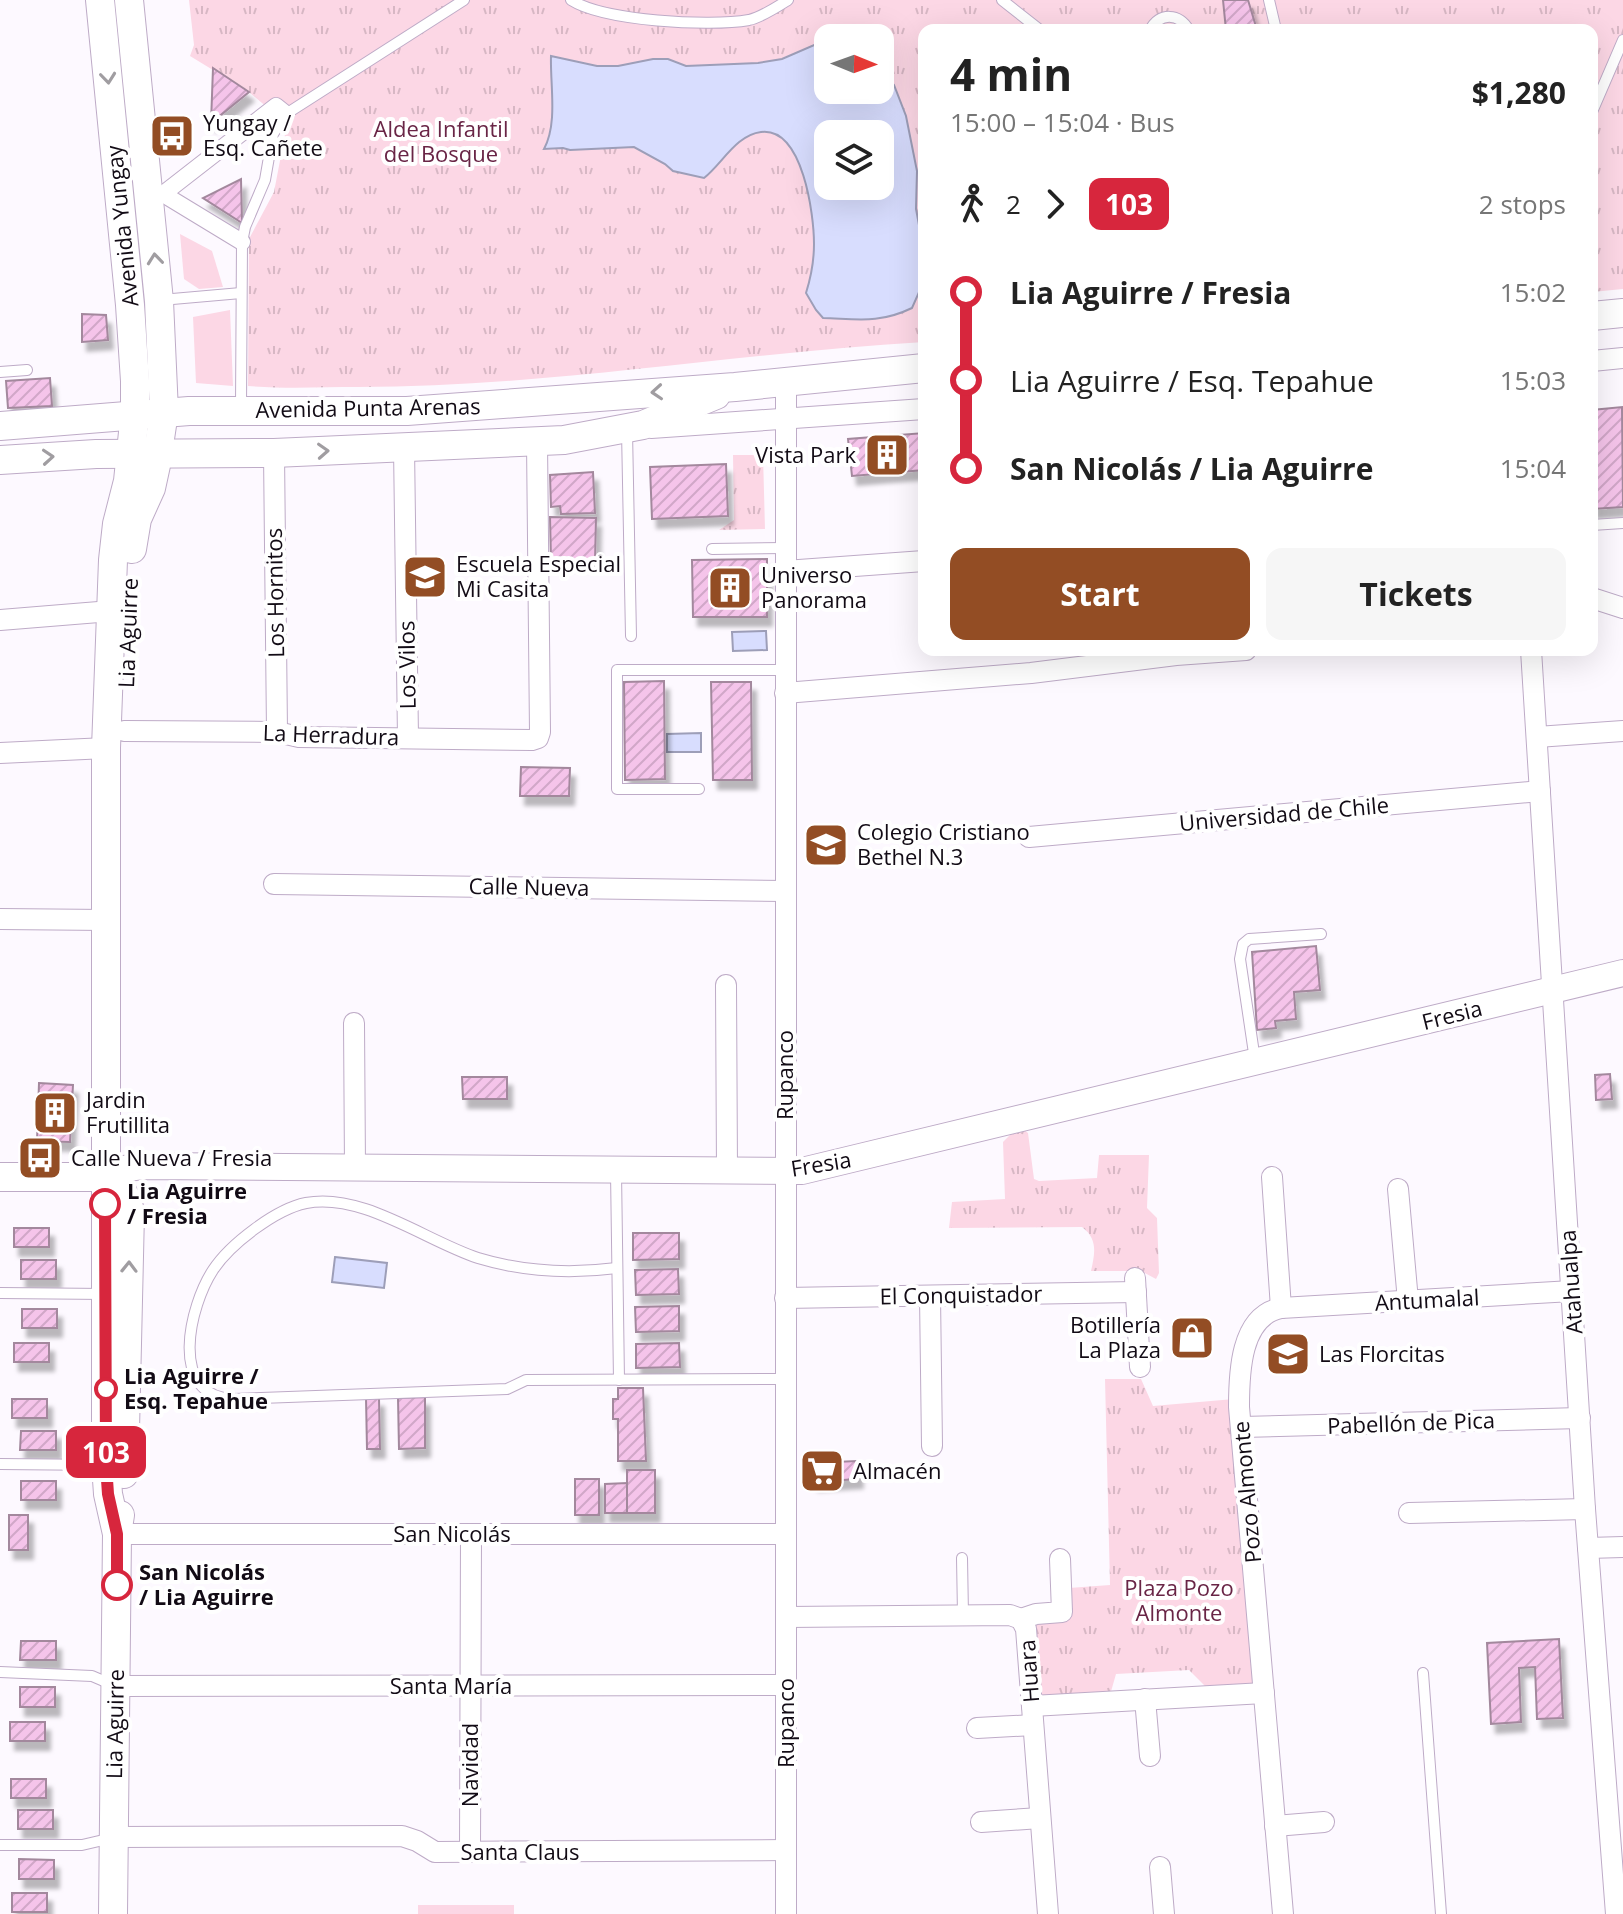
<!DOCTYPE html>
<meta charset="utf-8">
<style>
body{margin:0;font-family:"Open Sans",sans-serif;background:#f6f6f6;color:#222;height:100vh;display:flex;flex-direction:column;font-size:30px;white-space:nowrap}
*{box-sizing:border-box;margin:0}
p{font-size:26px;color:#767676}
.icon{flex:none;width:44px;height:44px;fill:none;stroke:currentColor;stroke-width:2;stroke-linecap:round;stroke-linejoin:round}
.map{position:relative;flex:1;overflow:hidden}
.panel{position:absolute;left:918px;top:24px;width:680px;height:632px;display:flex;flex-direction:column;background:#fff;border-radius:16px;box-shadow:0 8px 32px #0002}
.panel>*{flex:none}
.badge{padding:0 16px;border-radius:12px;font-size:28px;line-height:52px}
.needle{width:52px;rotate:91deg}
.tools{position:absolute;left:814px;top:24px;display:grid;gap:16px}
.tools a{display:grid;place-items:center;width:80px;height:80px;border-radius:16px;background:#fff;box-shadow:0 8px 32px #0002;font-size:40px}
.map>.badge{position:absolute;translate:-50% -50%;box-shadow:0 0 0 4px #fff}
.legs{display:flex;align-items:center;gap:12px;height:88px;padding:0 32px;font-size:26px}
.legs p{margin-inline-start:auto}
.summary{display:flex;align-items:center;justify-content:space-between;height:136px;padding:0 32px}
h1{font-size:44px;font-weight:700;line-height:60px}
.cta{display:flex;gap:16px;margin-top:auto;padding:16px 32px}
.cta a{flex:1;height:92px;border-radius:16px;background:#934d24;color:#fff;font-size:32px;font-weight:700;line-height:92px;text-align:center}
.cta a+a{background:#f6f6f6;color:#222}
ul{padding:0 32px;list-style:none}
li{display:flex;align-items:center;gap:28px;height:88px;font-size:30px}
li i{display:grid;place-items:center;width:12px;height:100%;margin:0 10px;background:currentColor}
li i::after{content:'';width:20px;height:20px;margin:-10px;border:6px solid;border-radius:50%;background:#fff}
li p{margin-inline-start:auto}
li:first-child i{background:linear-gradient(#0000 50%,currentColor 0)}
li:last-child i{background:linear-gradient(currentColor 50%,#0000 0)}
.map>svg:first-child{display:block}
.grass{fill:#fcd7e5}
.park{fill:url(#park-tufts);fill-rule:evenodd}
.water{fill:#d8ddfe;stroke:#9d9eb8;stroke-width:2;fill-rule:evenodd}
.building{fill:url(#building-hatch);stroke:#a3889d;stroke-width:2;filter:url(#shadow)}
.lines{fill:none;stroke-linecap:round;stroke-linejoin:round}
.service-casing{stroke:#beabc7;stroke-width:12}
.pedestrian-casing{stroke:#beabc7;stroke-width:18}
.minor-casing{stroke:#beabc7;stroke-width:22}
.tertiary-casing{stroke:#beabc7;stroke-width:28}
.secondary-casing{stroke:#beabc7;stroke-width:30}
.service{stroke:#fff;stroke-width:10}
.pedestrian{stroke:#fff;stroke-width:16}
.minor{stroke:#fff;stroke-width:20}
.tertiary{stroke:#fff;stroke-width:26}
.secondary{stroke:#fff;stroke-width:28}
.oneway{stroke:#a09da1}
.line-1-casing{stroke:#fff;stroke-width:18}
.line-1{stroke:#d7263d;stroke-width:12}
.stop-1-dot{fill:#fff;stroke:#d7263d;stroke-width:4}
.labels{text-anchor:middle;stroke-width:8;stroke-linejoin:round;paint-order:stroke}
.poi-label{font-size:22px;fill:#120b15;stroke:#fff;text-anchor:start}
.park-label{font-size:22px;fill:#692546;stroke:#fff}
.street-label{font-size:22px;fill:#120b15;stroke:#fff}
.stop-label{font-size:22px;font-weight:bold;fill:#120b15;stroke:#fff;text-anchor:start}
</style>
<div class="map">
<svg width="1623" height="1914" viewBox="0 0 1623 1914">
<defs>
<pattern id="park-tufts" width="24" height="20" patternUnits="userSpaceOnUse" patternTransform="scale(2)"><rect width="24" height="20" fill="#fcd7e5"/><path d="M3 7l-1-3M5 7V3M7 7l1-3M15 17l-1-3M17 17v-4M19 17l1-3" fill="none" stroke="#d7b7c4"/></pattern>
<pattern id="building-hatch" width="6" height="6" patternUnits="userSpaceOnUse" patternTransform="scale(2)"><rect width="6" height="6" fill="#f5c4ea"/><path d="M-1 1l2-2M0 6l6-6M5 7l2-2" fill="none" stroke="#d1a7c8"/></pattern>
<filter id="shadow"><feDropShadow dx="5" dy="9" stdDeviation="2" flood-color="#0004"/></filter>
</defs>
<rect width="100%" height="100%" fill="#fdf9ff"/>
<!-- grass -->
<g class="grass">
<polygon points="180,234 212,251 223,287 199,289 184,279"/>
<polygon points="230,310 233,386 196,383 193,317"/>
<rect x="418" y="1905" width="96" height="9"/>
</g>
<!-- park -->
<g class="park">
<path d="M189,0h1434v289l-31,3v-262h-668v312c-189,11 -376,45 -566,45 -36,0 -73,2 -110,-1l1,-147 25,-47 13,-68 -38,-32 -59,-36 4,-11zM828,38h52v52h-52zM828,134h52v52h-52z"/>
<polygon points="733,455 763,455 765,529 719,530 734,520"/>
<path d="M1024,1130l4,3 6,46 5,2 58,-3 2,-23h50l-2,53 10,10 2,55 -3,6 -15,-8h-50c4,-18 7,-32 -9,-44l-133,1 3,-26 53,-3 -2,-57 8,-8z"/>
<polygon points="1105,1379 1141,1379 1153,1406 1234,1399 1253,1686 1209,1690 1189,1670 1116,1674 1110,1695 1045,1699 1034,1689 1032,1621 1069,1619 1069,1588 1110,1585"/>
</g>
<!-- water -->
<g class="water">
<path d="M828,39v51h52v-21l14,16 12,31 11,55 -1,38 8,43v29l-12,27c-33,16 -55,11 -89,10l-7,-8 -10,-17c5,-16 8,-32 8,-49 0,-29 -11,-117 -53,-112 -25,3 -39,32 -57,46l-31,-7 -8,-7 -31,-17 -64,3 -7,-2 -19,1c14,-26 6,-64 7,-93l46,10h21l35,-7h15l18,7 72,-3 24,-4zM880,134v52h-52v-52z"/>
<polygon points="766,631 767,650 733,651 732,632"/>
<polygon points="701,733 701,752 667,752 667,734"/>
<polygon points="335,1257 387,1263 384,1288 332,1282"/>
</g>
<!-- building -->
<g class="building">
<polygon points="1223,0 1248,0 1257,30 1226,30"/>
<polygon points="213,68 249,92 211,123"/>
<polygon points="241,179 242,223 203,198"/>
<polygon points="82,314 106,315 108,340 82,342"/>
<polygon points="50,378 52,406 8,408 6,381"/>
<polygon points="1622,407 1623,507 1592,509 1592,410"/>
<polygon points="924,433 924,470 852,476 848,439"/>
<polygon points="726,464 728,516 652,519 650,467"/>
<polygon points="593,472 595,513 561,514 560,506 551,507 550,475"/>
<polygon points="550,517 596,518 595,561 551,560"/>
<polygon points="767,559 767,617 693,617 692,560"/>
<polygon points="664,681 665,779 625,780 624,682"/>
<polygon points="711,682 751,682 752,780 713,780"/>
<polygon points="521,767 570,768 569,796 520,796"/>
<polygon points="1316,946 1320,990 1294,992 1296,1019 1275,1021 1276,1028 1257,1030 1252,952"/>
<polygon points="1610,1074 1612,1099 1596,1100 1595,1075"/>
<polygon points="462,1077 507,1077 507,1099 463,1099"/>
<polygon points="39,1083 73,1085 70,1142 37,1141"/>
<rect x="14" y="1228" width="35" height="19"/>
<polygon points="633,1233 679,1233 679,1259 633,1260"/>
<rect x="21" y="1260" width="35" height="19"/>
<polygon points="678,1269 679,1294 636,1295 635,1270"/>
<polygon points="679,1306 679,1331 636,1332 635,1307"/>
<rect x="22" y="1309" width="35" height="19"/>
<rect x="14" y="1343" width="35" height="19"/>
<polygon points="679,1343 680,1367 636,1368 636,1344"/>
<polygon points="618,1388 643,1388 646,1461 618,1461 618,1419 613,1419 613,1399 618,1399"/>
<polygon points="425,1397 425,1448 399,1449 398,1398"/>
<polygon points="366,1398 379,1398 380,1449 367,1449"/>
<rect x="12" y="1399" width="35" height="19"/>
<polygon points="21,1431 56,1431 56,1450 20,1450"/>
<polygon points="857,1461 858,1479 813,1482 812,1463"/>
<rect x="627" y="1470" width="28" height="43"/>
<rect x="575" y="1479" width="24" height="36"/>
<rect x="21" y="1481" width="35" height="19"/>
<polygon points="627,1483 627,1513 605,1513 605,1484"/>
<rect x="9" y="1515" width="19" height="35"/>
<polygon points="1559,1639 1563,1718 1537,1719 1535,1667 1519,1668 1521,1722 1491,1724 1487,1643"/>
<polygon points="21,1641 56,1641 56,1660 20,1660"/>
<rect x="20" y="1687" width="35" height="20"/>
<rect x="10" y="1722" width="35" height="19"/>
<rect x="11" y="1779" width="35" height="19"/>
<rect x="18" y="1810" width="35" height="19"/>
<polygon points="19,1859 54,1860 54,1879 19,1879"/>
<rect x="12" y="1893" width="35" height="19"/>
</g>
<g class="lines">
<!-- service casing -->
<g class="service-casing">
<g id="service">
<path d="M571,0c33,21 138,27 178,20 13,-3 28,-13 39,-20"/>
<polyline points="1002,0 1040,30"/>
<polyline points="1269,0 1276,30"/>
<path d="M1150,30c10,-18 29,-17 39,0"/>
<polyline points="1592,112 1623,40"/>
<polyline points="161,300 241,293"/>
<polyline points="0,372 27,370"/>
<polyline points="241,407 242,242 245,227 265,180 273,134 286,114 464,0"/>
<polyline points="627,431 631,636"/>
<polyline points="1592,525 1623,523"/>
<polyline points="712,549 785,548"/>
<polyline points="699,789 617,789 617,670 785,670"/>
<polyline points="1255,1060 1240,959 1243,944 1249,939 1321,934"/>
<polyline points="616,1172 619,1380"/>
<path d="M617,1268c-47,6 -93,4 -139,-10 -52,-17 -116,-66 -172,-55 -30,6 -76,41 -93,67 -23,35 -46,126 20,129l274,-10 19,-9 260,-1"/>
<polyline points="0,1293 106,1294"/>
<polyline points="0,1464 104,1465"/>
<polyline points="962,1558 963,1615"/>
<polyline points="0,1672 92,1676 113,1685"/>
<polyline points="1423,1673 1441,1914"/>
<polyline points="0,1845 82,1845 112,1838"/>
</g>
</g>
<!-- pedestrian casing -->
<g class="pedestrian-casing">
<polyline id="pedestrian" points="242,242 163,194 276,106 286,114"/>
</g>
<!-- minor casing -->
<g class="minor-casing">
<g id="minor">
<polyline points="1592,361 1623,358"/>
<polyline points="786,380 786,1914"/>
<polyline points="651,428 924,409"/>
<polyline points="404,447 408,738"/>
<polyline points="274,453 277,732"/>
<polyline points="785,571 924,561"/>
<polyline points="1592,598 1623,608"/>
<polyline points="0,620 111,611"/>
<polyline points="1531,650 1585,1509 1616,1914"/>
<polyline points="785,693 1031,673 1176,655 1246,650"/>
<polyline points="124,731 277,732 299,737 532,740 538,738 540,732 537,442"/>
<polyline points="1537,737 1623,731"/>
<polyline points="0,753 106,748"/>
<polyline points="1029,837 1540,791"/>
<polyline points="274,884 785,891"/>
<polyline points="0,919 106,920"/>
<polyline points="726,985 727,1171"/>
<polyline points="354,1023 355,1168"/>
<polyline points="1272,1177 1281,1308"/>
<polyline points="1398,1189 1408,1301"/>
<polyline points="1135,1278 1140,1367"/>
<polyline points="930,1296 932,1446"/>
<polyline points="785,1298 1136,1292"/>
<polyline points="1242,1427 1580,1418"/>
<polyline points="1409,1513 1585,1509"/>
<polyline points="117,1534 786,1534"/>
<polyline points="1588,1548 1623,1547"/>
<polyline points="787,1617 1010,1615 1021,1619"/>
<polyline points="1021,1619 1026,1629 1048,1914"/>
<polyline points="1021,1619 1036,1614 1062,1612 1060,1559"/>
<polyline points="115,1686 786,1685"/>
<polyline points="1145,1699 1150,1756"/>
<polyline points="1032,1706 1264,1693"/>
<polyline points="977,1728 1033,1725"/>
<polyline points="981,1822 1040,1818"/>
<polyline points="1275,1826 1324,1822"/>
<polyline points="114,1837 402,1836 417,1841 435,1852 786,1850"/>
<polyline points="470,1852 471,1534"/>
<polyline points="1160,1867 1164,1914"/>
<path d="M1283,1914l-44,-507c0,-33 1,-91 42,-99l291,-17"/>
</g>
</g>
<!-- tertiary casing -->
<g class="tertiary-casing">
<polyline id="tertiary" points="105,1177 123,1169 143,1166 802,1171 1623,973"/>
</g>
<!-- secondary casing -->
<g class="secondary-casing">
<g id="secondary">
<polyline points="100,0 130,305 135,381 135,413 128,481 117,524 113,560 106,748 106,1465 108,1494 117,1534"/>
<polyline points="129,0 159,301 164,412 156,465 151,488 137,519 132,549"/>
<polyline points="1592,316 1623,313"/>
<polyline points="0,426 189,411 407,411 735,387 924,368"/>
<polyline points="0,460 96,454 274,453 564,440 643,425 716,395"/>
<path d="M0,1177h105c15,8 23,19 25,36l-6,261"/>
<polyline points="113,1914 117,1534 120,1515"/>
</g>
</g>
<!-- service -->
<use href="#service" class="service"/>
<!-- pedestrian -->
<use href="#pedestrian" class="pedestrian"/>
<!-- minor -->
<use href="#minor" class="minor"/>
<!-- tertiary -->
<use href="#tertiary" class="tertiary"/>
<!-- secondary -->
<use href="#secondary" class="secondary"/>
</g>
<!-- one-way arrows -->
<defs><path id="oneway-chevron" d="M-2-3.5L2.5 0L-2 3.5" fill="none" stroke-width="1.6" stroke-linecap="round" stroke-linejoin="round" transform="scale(2)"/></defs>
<g class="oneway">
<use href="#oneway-chevron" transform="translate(108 78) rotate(84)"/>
<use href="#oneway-chevron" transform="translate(155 259) rotate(-96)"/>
<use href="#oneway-chevron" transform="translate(657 392) rotate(176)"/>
<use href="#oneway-chevron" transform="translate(323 451) rotate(-3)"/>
<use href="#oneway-chevron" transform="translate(48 457) rotate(-4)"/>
<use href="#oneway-chevron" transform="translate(129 1267) rotate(-89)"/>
</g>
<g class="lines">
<!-- line-1 casing -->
<g class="line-1-casing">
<polyline id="line-1" points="105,1204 106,1465 108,1494 117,1534 117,1585"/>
</g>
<!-- line-1 -->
<use href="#line-1" class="line-1"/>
</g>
<!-- icons -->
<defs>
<g id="bus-square" transform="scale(2.3)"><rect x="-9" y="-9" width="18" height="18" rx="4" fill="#934d24" stroke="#fff"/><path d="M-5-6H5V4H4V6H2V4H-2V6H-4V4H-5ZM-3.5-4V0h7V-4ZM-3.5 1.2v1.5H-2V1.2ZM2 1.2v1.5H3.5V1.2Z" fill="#fff"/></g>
<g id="building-square" transform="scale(2.3)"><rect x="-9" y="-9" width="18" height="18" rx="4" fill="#934d24" stroke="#fff"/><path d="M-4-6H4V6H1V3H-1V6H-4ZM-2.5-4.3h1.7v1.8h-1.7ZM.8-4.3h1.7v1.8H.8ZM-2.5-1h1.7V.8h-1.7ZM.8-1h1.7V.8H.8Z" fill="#fff"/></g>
<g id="school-square" transform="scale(2.3)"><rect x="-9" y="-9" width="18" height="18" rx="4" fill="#934d24" stroke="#fff"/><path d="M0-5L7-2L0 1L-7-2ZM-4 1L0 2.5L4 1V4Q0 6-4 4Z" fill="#fff"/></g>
<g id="shop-square" transform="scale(2.3)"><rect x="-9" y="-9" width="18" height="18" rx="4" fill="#934d24" stroke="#fff"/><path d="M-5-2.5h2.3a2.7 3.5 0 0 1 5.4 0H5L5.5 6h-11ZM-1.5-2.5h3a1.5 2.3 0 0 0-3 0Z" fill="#fff"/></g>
<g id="supermarket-square" transform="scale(2.3)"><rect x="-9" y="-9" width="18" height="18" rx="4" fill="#934d24" stroke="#fff"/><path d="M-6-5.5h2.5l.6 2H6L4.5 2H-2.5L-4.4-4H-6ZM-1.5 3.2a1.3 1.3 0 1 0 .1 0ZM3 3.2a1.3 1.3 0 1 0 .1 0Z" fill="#fff"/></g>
</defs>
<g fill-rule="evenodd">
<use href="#bus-square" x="172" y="136"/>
<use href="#building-square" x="887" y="455"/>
<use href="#school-square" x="425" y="577"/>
<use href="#building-square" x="730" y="588"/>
<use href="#school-square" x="826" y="845"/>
<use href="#building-square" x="55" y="1113"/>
<use href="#bus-square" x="40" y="1158"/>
<use href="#shop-square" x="1192" y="1338"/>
<use href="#school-square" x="1288" y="1354"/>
<use href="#supermarket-square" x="822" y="1471"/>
</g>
<!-- markers -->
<g class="stop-1-dot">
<circle cx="105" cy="1204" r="14"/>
<circle cx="106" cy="1389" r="10"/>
<circle cx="117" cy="1585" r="14"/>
</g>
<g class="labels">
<!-- poi labels -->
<g class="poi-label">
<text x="203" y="131">Yungay /<tspan x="203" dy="25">Esq. Cañete</tspan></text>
<text x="856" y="463" text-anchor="end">Vista Park</text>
<text x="456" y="572">Escuela Especial<tspan x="456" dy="25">Mi Casita</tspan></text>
<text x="761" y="583">Universo<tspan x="761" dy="25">Panorama</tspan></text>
<text x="857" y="840">Colegio Cristiano<tspan x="857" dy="25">Bethel N.3</tspan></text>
<text x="86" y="1108">Jardin<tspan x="86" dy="25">Frutillita</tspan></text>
<text x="71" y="1166">Calle Nueva / Fresia</text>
<text x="1161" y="1333" text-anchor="end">Botillería<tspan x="1161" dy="25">La Plaza</tspan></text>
<text x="1319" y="1362">Las Florcitas</text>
<text x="853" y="1479">Almacén</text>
</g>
<!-- park labels -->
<g class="park-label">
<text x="441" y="137">Aldea Infantil<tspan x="441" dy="25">del Bosque</tspan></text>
<text x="1179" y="1596">Plaza Pozo<tspan x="1179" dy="25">Almonte</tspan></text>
</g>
<!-- street labels -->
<g class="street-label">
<text transform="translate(122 226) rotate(-96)" y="8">Avenida Yungay</text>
<text transform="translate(368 408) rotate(-1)" y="8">Avenida Punta Arenas</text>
<text transform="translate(275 593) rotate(-91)" y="8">Los Hornitos</text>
<text transform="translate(128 633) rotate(-88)" y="8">Lia Aguirre</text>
<text transform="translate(407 665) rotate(-91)" y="8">Los Vilos</text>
<text transform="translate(331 735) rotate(2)" y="8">La Herradura</text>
<text transform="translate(1284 814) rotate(-5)" y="8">Universidad de Chile</text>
<text transform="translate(529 887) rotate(1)" y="8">Calle Nueva</text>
<text transform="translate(1452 1015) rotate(-14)" y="8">Fresia</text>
<text transform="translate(785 1075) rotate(-90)" y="8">Rupanco</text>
<text transform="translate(821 1164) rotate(-9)" y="8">Fresia</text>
<text transform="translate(1571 1282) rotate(-94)" y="8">Atahualpa</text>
<text transform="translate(961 1295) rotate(-1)" y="8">El Conquistador</text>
<text transform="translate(1427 1300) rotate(-3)" y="8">Antumalal</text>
<text transform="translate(1411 1423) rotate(-2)" y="8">Pabellón de Pica</text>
<text transform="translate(1247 1492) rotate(-95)" y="8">Pozo Almonte</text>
<text x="452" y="1542">San Nicolás</text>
<text transform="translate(1029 1671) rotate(-94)" y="8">Huara</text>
<text x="451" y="1694">Santa María</text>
<text transform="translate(786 1723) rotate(-90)" y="8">Rupanco</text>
<text transform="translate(115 1724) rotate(-89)" y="8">Lia Aguirre</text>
<text transform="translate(470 1765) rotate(-90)" y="8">Navidad</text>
<text x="520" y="1860">Santa Claus</text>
</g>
<!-- stop labels -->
<g class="stop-label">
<text x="127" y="1199">Lia Aguirre<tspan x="127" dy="25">/ Fresia</tspan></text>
<text x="124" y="1384">Lia Aguirre /<tspan x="124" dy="25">Esq. Tepahue</tspan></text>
<text x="139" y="1580">San Nicolás<tspan x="139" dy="25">/ Lia Aguirre</tspan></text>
</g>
</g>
</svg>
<div class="tools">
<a><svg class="needle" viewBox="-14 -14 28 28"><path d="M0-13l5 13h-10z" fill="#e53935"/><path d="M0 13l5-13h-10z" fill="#767676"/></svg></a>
<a><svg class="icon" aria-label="layers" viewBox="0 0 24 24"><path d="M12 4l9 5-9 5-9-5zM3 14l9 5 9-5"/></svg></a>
</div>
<b class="badge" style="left:106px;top:1452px;background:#d7263d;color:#fff">103</b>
<section class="panel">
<div class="summary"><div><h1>4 min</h1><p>15:00 – 15:04 · Bus</p></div><b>$1,280</b></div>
<div class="legs"><svg class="icon" aria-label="walk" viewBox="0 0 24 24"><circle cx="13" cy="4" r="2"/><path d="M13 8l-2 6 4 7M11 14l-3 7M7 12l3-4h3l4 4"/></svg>2<svg class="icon" aria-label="forward" viewBox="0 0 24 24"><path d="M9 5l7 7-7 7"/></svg><b class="badge" style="background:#d7263d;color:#fff">103</b><p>2 stops</p></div>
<ul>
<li><i style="color:#d7263d"></i><b>Lia Aguirre / Fresia</b><p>15:02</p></li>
<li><i style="color:#d7263d"></i><span>Lia Aguirre / Esq. Tepahue</span><p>15:03</p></li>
<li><i style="color:#d7263d"></i><b>San Nicolás / Lia Aguirre</b><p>15:04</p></li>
</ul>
<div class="cta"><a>Start</a><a>Tickets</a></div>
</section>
</div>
